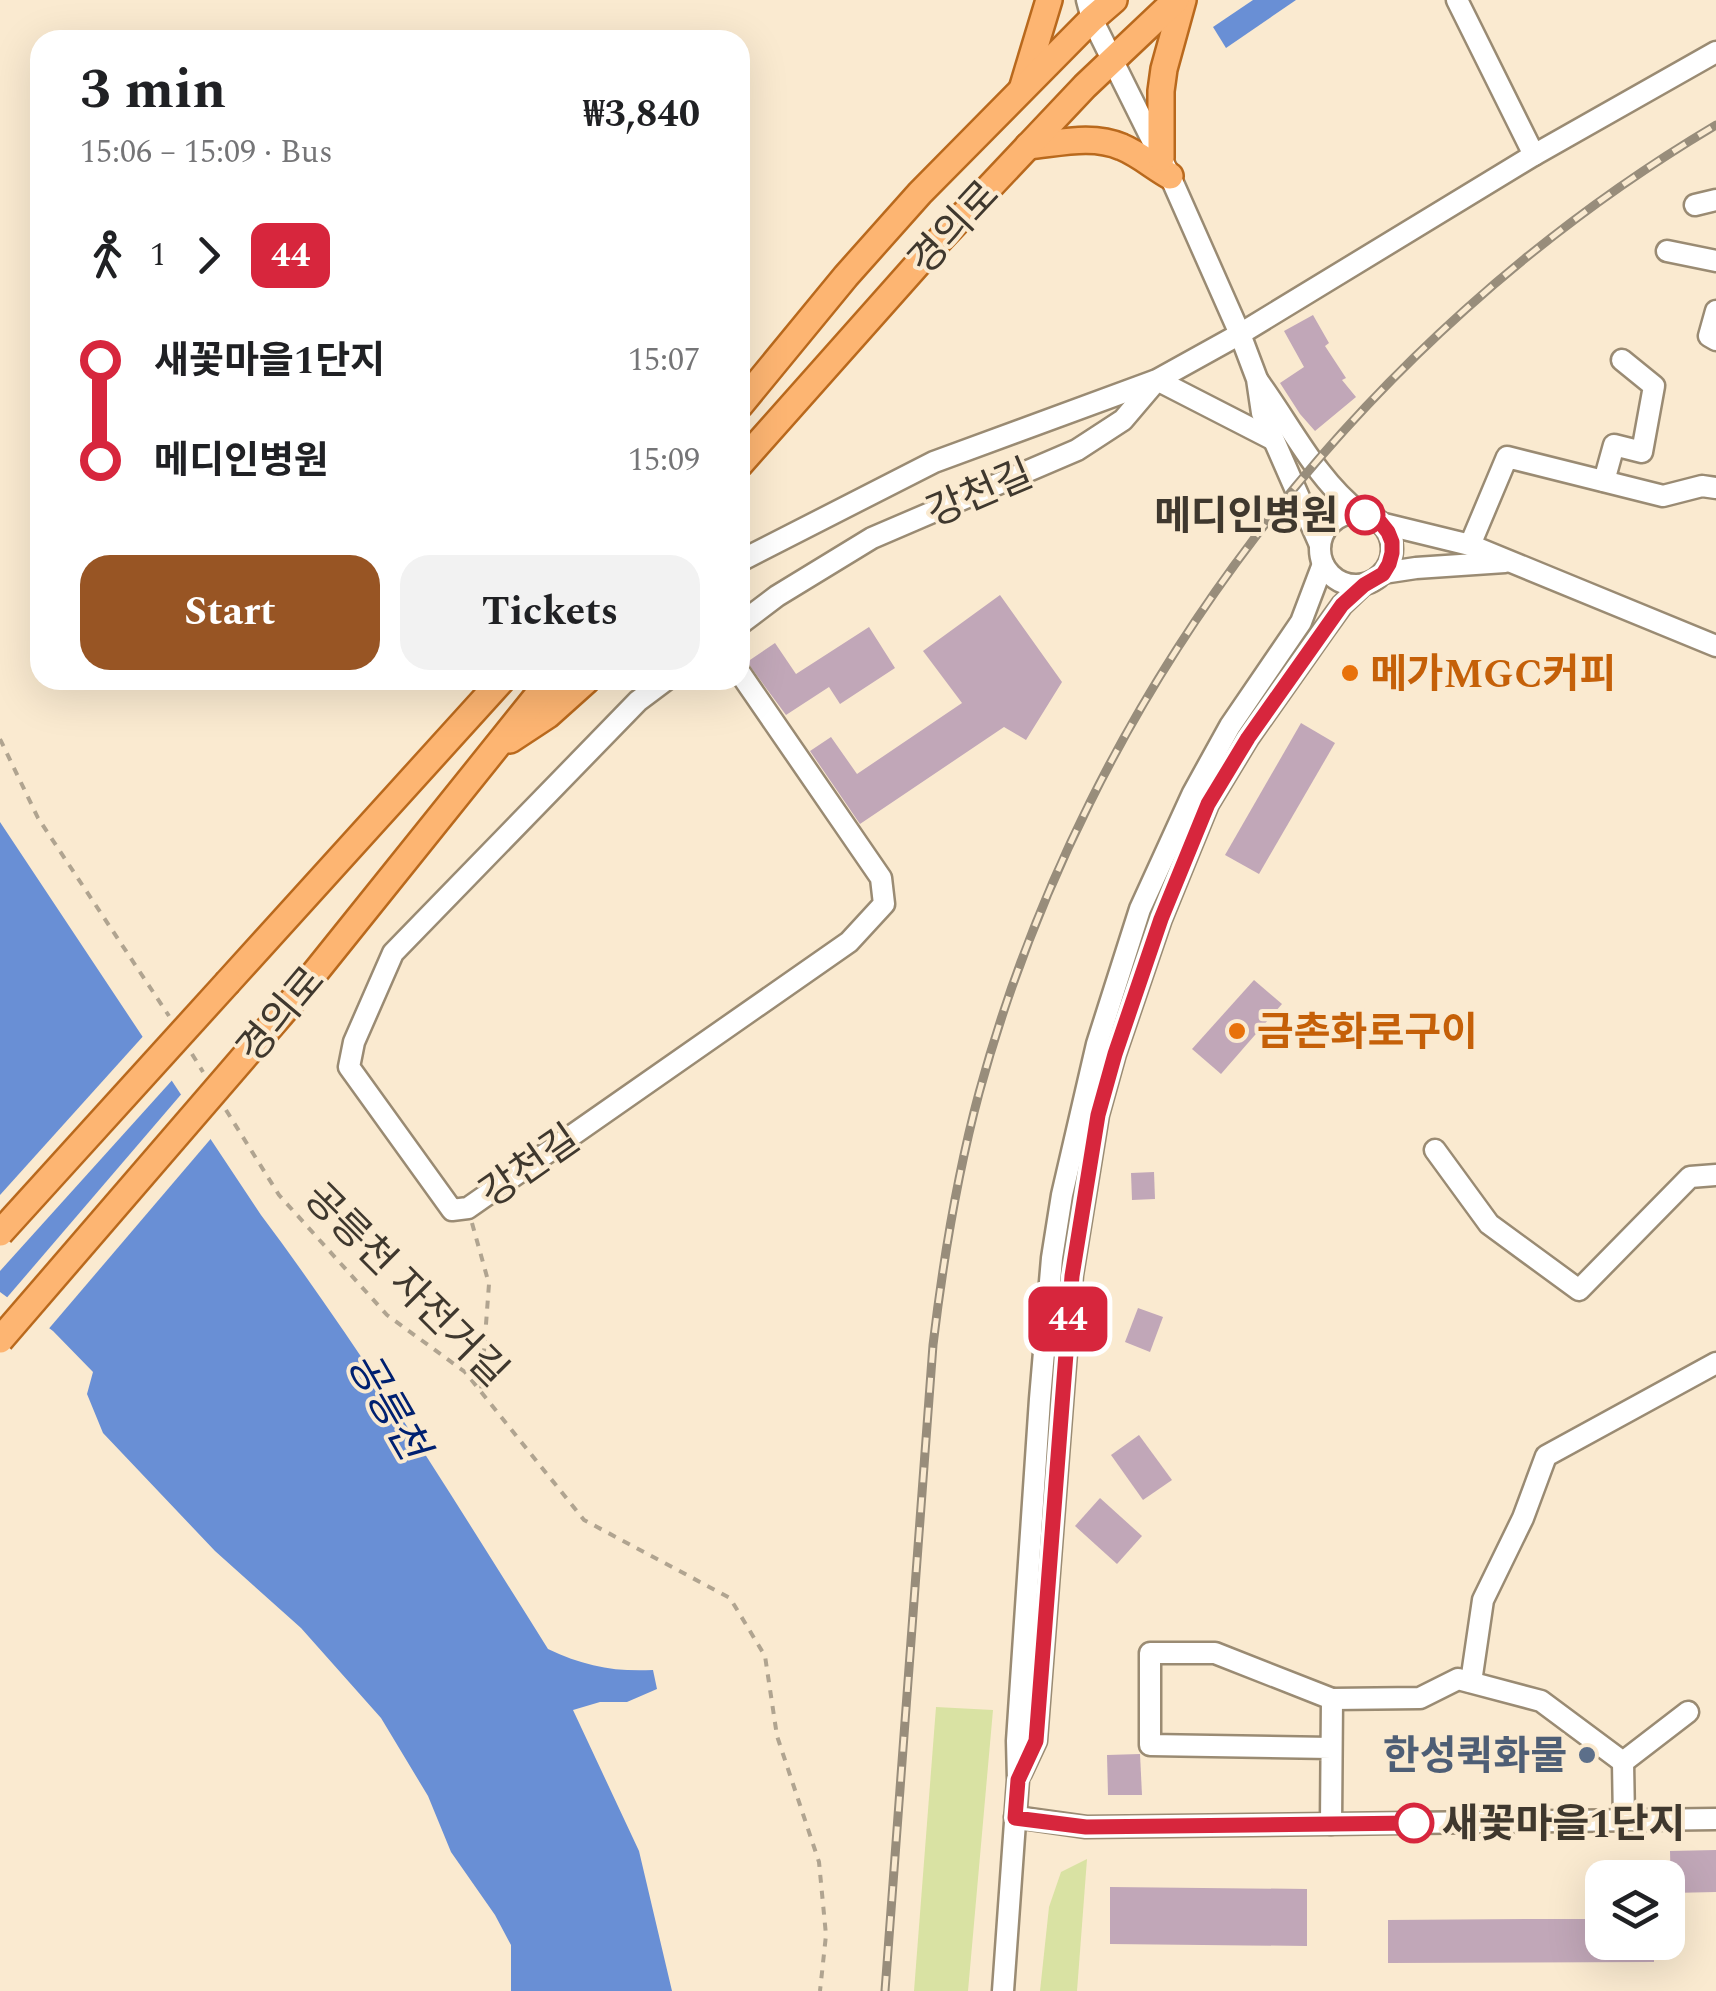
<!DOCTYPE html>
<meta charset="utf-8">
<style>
body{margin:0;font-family:Spectral,"Noto Sans KR",serif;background:#f2f2f2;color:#202124;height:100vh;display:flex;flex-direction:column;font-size:38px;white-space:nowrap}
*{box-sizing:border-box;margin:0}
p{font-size:32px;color:#757577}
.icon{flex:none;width:55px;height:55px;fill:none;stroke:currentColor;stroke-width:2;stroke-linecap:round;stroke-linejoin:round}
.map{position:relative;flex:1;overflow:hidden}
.side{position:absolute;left:30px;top:30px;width:720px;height:660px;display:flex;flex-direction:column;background:#fff;border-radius:30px;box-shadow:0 10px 40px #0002}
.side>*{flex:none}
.badge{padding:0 20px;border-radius:15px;font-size:35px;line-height:65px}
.tools{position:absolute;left:1585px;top:1860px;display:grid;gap:20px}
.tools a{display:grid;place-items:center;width:100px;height:100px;border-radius:20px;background:#fff;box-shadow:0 10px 40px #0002;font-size:50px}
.map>.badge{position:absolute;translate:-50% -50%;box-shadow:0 0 0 5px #fff}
.legs{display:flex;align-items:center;gap:15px;height:110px;padding:0 50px;font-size:32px}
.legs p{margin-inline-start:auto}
.summary{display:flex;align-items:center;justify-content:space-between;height:170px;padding:0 50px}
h1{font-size:55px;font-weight:700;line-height:75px}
.button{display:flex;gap:20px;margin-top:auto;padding:20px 50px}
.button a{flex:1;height:115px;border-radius:30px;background:#985524;color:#fff;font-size:40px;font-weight:700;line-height:115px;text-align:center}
.button a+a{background:#f2f2f2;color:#202124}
ul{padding:0 50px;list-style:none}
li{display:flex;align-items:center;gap:35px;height:100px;font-size:38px}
li i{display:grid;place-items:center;width:15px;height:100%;margin:0 12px;background:currentColor}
li i::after{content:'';width:25px;height:25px;margin:-12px;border:8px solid;border-radius:50%;background:#fff}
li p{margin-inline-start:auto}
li:first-child i{background:linear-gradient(#0000 50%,currentColor 0)}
li:last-child i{background:linear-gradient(currentColor 50%,#0000 0)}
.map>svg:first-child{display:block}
.green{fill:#d9e2a3}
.water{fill:#698fd5}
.pier{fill:#faead0}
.building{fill:#c1a7b8}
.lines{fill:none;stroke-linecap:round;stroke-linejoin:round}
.minor-casing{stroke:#9a8b73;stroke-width:25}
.major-casing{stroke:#b9691d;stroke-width:30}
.path{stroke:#b0a490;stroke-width:4;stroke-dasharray:8 8;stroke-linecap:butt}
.minor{stroke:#fff;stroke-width:20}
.major{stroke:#fdb572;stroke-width:25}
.rail-casing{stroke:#988d7b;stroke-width:9}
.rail{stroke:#faead0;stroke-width:5;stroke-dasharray:15;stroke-linecap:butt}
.major-bridge-casing{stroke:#b9691d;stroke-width:30;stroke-linecap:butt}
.major-bridge{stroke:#fdb572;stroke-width:25}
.line-1-casing{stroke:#fff;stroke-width:22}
.line-1{stroke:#d7263d;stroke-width:15}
.stop-1-dot{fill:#fff;stroke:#d7263d;stroke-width:5}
.food-dot{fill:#e8710a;stroke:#faead0;stroke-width:4}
.service-dot{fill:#5c6f8a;stroke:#faead0;stroke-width:4}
.labels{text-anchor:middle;stroke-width:8;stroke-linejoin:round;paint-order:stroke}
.street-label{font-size:40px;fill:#3f382e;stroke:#faead0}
.stop-label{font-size:40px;font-weight:bold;fill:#3f382e;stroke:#faead0;text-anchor:end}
.food-label{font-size:40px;font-weight:bold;fill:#c56008;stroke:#faead0;text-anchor:start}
.service-label{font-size:40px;font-weight:bold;fill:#4e5e75;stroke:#faead0;text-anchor:end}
.water-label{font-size:42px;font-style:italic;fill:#002070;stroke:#faead0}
</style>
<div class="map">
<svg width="1716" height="1991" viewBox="0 0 1716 1991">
<rect width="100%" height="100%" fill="#faead0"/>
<!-- green -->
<g class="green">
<polygon points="936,1707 993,1710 968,1991 914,1991"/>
<polygon points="1087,1859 1077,1991 1040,1991 1049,1907 1061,1872"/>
</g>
<!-- water -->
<g class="water">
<polygon points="1253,0 1296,0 1226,48 1213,27"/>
<path d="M0,822l261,393c104,139 195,288 287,434 36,17 66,23 105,21l4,19 -30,13h-27l-27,8 66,141 33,140h-161v-46l-16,-30 -44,-63 -23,-56 -47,-78 -80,-90 -86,-77 -112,-118 -16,-39 6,-22 -40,-41 -53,-39z"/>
</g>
<!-- pier -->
<g class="pier">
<polygon points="146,1033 175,1077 0,1271 0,1195"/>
<polygon points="184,1091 214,1135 46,1332 4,1301"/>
</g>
<!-- building -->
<g class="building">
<polygon points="1313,315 1329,343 1325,346 1346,378 1342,380 1356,397 1315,431 1300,414 1280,383 1304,367 1284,331"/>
<polygon points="1000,595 1062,682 1026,740 1004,727 860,824 810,751 831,737 857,774 962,703 923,651"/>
<polygon points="869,627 895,668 840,704 829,687 786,715 747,662 775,643 796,674"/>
<polygon points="1301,723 1335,743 1259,874 1225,855"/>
<polygon points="1254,980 1282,1004 1221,1074 1192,1049"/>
<polygon points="1154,1172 1155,1199 1132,1200 1131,1173"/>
<polygon points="1138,1308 1163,1317 1150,1352 1125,1342"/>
<polygon points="1139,1435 1172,1480 1143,1500 1111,1455"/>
<polygon points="1100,1498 1142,1536 1117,1564 1075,1526"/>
<polygon points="1140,1754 1142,1795 1108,1795 1107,1755"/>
<polygon points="1716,1850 1716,1892 1671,1893 1670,1851"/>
<polygon points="1110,1887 1307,1889 1307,1946 1110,1944"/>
<polygon points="1532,1919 1602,1919 1602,1942 1654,1942 1654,1962 1388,1963 1388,1920"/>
</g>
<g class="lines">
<!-- minor casing -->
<g class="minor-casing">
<g id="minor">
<polyline points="1087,0 1092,19 1170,176 1240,334 1257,379 1262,413 1320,545"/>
<polyline points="1457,0 1534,155"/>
<polyline points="1695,205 1716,200"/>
<polyline points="1667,251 1716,261"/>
<polyline points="1716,311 1709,336 1716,340"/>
<path d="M1258,381c33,45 58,98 102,132"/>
<polyline points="1604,481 1614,445 1642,452 1654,386 1622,360"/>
<circle cx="1356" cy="549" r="36"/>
<polyline points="1380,523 1470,545 1716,646"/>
<polyline points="1470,545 1507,457 1663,496 1702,486 1716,488"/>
<polyline points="740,561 934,462 1157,380 1240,334 1534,155 1716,52"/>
<polyline points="1383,573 1416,568 1505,562"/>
<polyline points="740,624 777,596 872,538 1077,450 1123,420 1157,380 1272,439"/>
<polyline points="666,680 638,701 393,953 354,1042 349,1067 452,1210 468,1208 849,942 884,904 881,878 740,673"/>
<polyline points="1435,1150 1489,1224 1579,1290 1690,1177 1716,1175"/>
<polyline points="1471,1682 1483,1600 1523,1518 1546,1456 1716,1363"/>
<polyline points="1332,1699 1420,1698 1458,1679 1541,1701 1623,1762 1688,1712"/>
<polyline points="1331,1748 1150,1745 1150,1653 1215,1653 1332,1699 1331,1824"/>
<polyline points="1623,1762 1624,1820"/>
<polyline points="1021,1773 1036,1741 1072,1275 1098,1115 1115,1054 1161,919 1208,804 1248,738 1324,630 1342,605 1363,585"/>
<polyline points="1015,1817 1086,1827 1716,1819"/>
<polyline points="1003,1991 1018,1780 1017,1741 1040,1399 1052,1258 1062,1195 1097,1044 1140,909 1193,793 1230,726 1301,622 1323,564"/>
</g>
</g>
<!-- major casing -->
<g class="major-casing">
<g id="major">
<polyline points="1023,86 1049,0"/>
<path d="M1028,146c31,-3 65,-12 94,1 17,7 32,20 48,29"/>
<polyline points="1161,158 1161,91 1164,69 1183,0"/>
<polyline points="740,405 846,276 920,193 1092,19 1114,0"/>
<polyline points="740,464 932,248 1085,86 1176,0"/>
<polyline points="510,740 548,715 587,680"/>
<polyline points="228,982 502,680"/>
<polyline points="289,1005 550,680"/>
</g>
</g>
<!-- path -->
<g class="path">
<polyline points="0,739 38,818 169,1016"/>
<polyline points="192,1054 203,1072"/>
<polyline points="226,1110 279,1195 387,1315 465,1372 584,1520 730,1598 765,1656 777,1736 819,1862 826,1935 820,1991"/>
<polyline points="472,1223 489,1284 481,1391"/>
</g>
<!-- minor -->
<use href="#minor" class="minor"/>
<!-- major -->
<use href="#major" class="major"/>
<!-- rail casing -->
<g class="rail-casing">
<path id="rail" d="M885,1991l48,-646c10,-84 24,-170 46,-252 109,-401 380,-756 737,-968"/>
</g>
<!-- rail -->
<use href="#rail" class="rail"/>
<!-- major-bridge casing -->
<g class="major-bridge-casing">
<g id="major-bridge">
<polyline points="0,1233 228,982"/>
<polyline points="0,1340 289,1005"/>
</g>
</g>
<!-- major-bridge -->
<use href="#major-bridge" class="major-bridge"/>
</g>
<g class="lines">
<!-- line-1 casing -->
<g class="line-1-casing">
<polyline id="line-1" points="1365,515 1380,522 1388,532 1392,542 1392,553 1389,564 1383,574 1364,585 1342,605 1248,738 1208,804 1161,919 1115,1054 1098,1115 1072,1276 1036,1741 1018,1780 1015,1818 1086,1827 1414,1823"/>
</g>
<!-- line-1 -->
<use href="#line-1" class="line-1"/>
</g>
<!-- markers -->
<g class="stop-1-dot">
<circle cx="1365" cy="515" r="18"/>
<circle cx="1414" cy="1823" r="18"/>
</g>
<g class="food-dot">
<circle cx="1350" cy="673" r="10"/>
<circle cx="1237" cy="1031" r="10"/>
</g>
<circle class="service-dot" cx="1587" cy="1755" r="10"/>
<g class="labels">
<!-- street labels -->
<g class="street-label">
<text transform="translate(953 227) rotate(-47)" y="14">경의로</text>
<text transform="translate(979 492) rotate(-23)" y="14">강천길</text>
<text transform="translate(280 1014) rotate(-50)" y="14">경의로</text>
<text transform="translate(529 1165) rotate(-35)" y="14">강천길</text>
<text transform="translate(407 1284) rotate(45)" y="14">공릉천 자전거길</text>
</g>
<!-- stop labels -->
<g class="stop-label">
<text x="1338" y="529">메디인병원</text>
<text x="1442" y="1837" text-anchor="start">새꽃마을1단지</text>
</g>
<!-- food labels -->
<g class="food-label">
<text x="1370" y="687">메가MGC커피</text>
<text x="1257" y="1045">금촌화로구이</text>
</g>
<!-- service labels -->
<g class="service-label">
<text x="1567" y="1769">한성퀵화물</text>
</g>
<!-- water labels -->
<g class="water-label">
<text transform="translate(389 1405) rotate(60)" y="15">공릉천</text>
</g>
</g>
</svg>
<div class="tools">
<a><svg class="icon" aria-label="layers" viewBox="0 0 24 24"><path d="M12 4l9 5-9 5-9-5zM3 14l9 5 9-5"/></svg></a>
</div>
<b class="badge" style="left:1068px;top:1319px;background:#d7263d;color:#fff">44</b>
<section class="side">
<div class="summary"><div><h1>3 min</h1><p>15:06 – 15:09 · Bus</p></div><b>₩3,840</b></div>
<div class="legs"><svg class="icon" aria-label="walk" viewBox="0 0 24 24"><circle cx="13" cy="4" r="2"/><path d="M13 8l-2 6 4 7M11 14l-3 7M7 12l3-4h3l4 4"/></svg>1<svg class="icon" aria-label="forward" viewBox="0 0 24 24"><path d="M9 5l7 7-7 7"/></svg><b class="badge" style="background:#d7263d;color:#fff">44</b></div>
<ul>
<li><i style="color:#d7263d"></i><b>새꽃마을1단지</b><p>15:07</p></li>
<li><i style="color:#d7263d"></i><b>메디인병원</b><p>15:09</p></li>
</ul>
<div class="button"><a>Start</a><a>Tickets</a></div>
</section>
</div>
